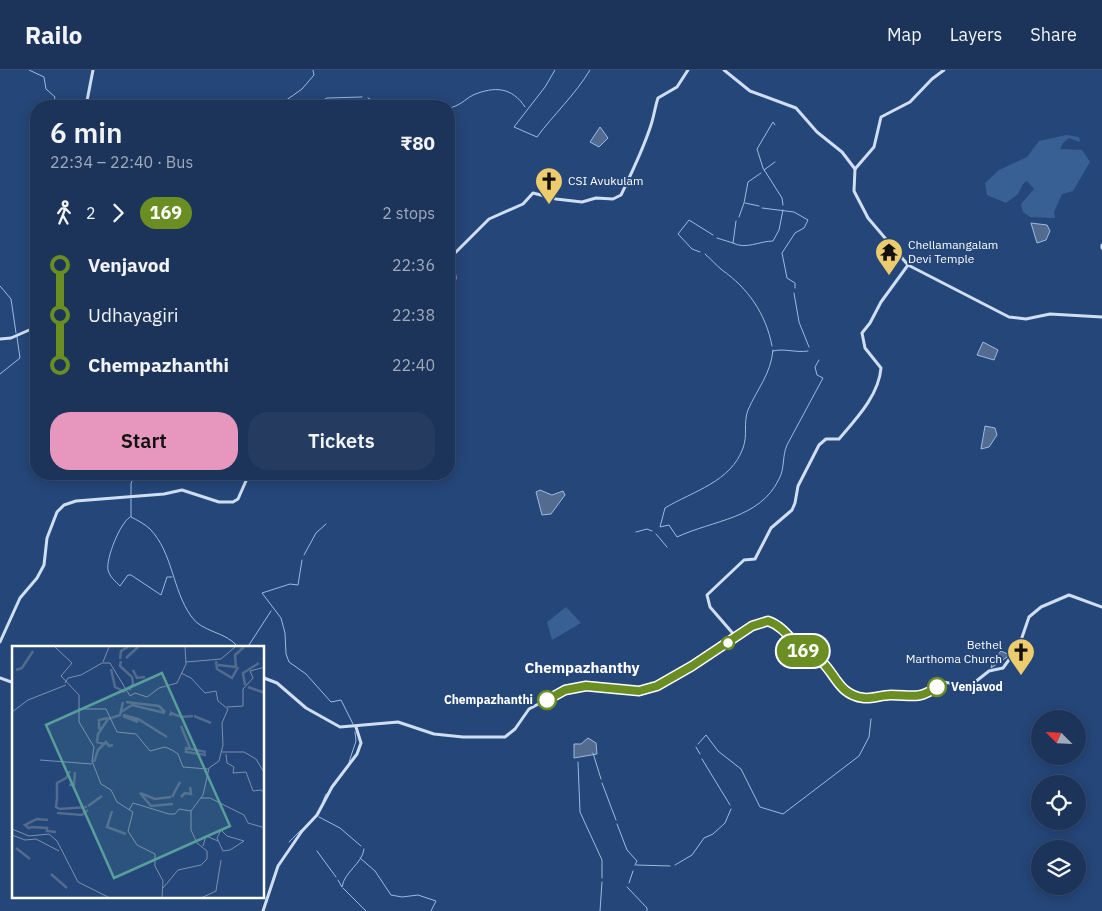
<!DOCTYPE html>
<meta charset="utf-8">
<style>
body{margin:0;font-family:"IBM Plex Sans",sans-serif;background:#253c60;color:#f1f3f6;height:100vh;display:flex;flex-direction:column;font-size:19px;white-space:nowrap}
*{box-sizing:border-box;margin:0}
p{font-size:16px;color:#a0aabb}
.icon{flex:none;width:28px;height:28px;fill:none;stroke:currentColor;stroke-width:2;stroke-linecap:round;stroke-linejoin:round}
.map{position:relative;flex:1;overflow:hidden}
.drawer{position:absolute;left:30px;top:30px;width:425px;height:380px;display:flex;flex-direction:column;background:#1c345a;border-radius:20px;box-shadow:0 2px 12px #0003,0 0 0 1px #3a4f70}
.drawer>*{flex:none}
.badge{padding:0 10px;border-radius:16px;font-size:18px;line-height:32px}
.needle{width:32px;rotate:294deg}
.buttons{position:absolute;left:1031px;top:640px;display:grid;gap:10px}
.buttons a{display:grid;place-items:center;width:55px;height:55px;border-radius:50%;background:#1c345a;box-shadow:0 2px 12px #0003,0 0 0 1px #3a4f70;font-size:25px}
.map>.badge{position:absolute;translate:-50% -50%;box-shadow:0 0 0 2px #fff}
.legs{display:flex;align-items:center;gap:8px;height:55px;padding:0 20px;font-size:16px}
.legs p{margin-inline-start:auto}
.summary{display:flex;align-items:center;justify-content:space-between;height:85px;padding:0 20px}
h1{font-size:28px;font-weight:600;line-height:38px}
.button{display:flex;gap:10px;margin-top:auto;padding:10px 20px}
.button a{flex:1;height:58px;border-radius:20px;background:#e797bd;color:#111;font-size:20px;font-weight:600;line-height:58px;text-align:center}
.button a+a{background:#253c60;color:#f1f3f6}
ul{padding:0 20px;list-style:none}
li{display:flex;align-items:center;gap:18px;height:50px;font-size:19px}
li i{display:grid;place-items:center;width:8px;height:100%;margin:0 6px;background:currentColor}
li i::after{content:'';width:12px;height:12px;margin:-6px;border:4px solid;border-radius:50%;background:#1c345a}
li p{margin-inline-start:auto}
li:first-child i{background:linear-gradient(#0000 50%,currentColor 0)}
li:last-child i{background:linear-gradient(currentColor 50%,#0000 0)}
header{display:flex;align-items:center;gap:30px;box-sizing:border-box;height:70px;padding:0 25px;background:#1c345a;border-bottom:1px solid #3a4f70}
header strong{font-size:24px}
nav{display:flex;gap:28px;margin-inline-start:auto;font-size:18px}
.map>svg:first-child{display:block}
.green{fill:#396095}
.water{fill:#536b8f;stroke:#9cbbe4}
.lines{fill:none;stroke-linecap:round;stroke-linejoin:round}
.stream{stroke:#9cbbe4;stroke-width:1}
.secondary{stroke:#d0def3;stroke-width:3}
.line-1-casing{stroke:#fff;stroke-width:11}
.line-1{stroke:#6b8e23;stroke-width:8}
.stop-1-dot{fill:#fff;stroke:#6b8e23;stroke-width:2.5}
.labels{text-anchor:middle;stroke-width:4;stroke-linejoin:round;paint-order:stroke}
.poi-label{font-size:12px;fill:#fff;stroke:#254678;text-anchor:start}
.stop-label{font-size:12px;font-weight:bold;fill:#fff;stroke:#254678;text-anchor:start}
.quarter-label{font-size:15px;font-weight:bold;fill:#fff;stroke:#254678}
.inset-river{fill:none;stroke:#536b8f;stroke-width:2.5}
.inset-road{fill:none;stroke:#7c90ae;stroke-width:1}
.view{fill:#579f9a;fill-opacity:0.15;stroke:#579f9a;stroke-width:2.5}
.inset-edge{fill:none;stroke:#fff;stroke-width:2.5}
</style>
<header>
<strong>Railo</strong>
<nav><a>Map</a><a>Layers</a><a>Share</a></nav>
</header>
<div class="map">
<svg width="1102" height="841" viewBox="0 0 1102 841">
<rect width="100%" height="100%" fill="#254678"/>
<!-- green -->
<g class="green">
<polygon points="1066,65 1079,67 1080,72 1069,68 1063,73 1060,79 1082,80 1090,92 1073,121 1062,124 1054,142 1055,148 1030,147 1023,142 1021,134 1034,119 1027,111 1023,114 1018,124 1006,133 987,125 985,113 999,100 1027,87 1039,71"/>
<polygon points="566,537 581,553 552,570 547,552"/>
</g>
<!-- water -->
<g class="water">
<polygon points="600,57 608,68 599,77 590,72"/>
<polygon points="1031,153 1047,155 1050,161 1046,170 1037,173"/>
<polygon points="983,272 998,280 994,290 977,285"/>
<polygon points="985,356 995,358 997,365 989,377 981,379"/>
<polygon points="540,420 552,425 563,421 565,425 551,444 542,445 536,422"/>
<polygon points="1001,581 1010,585 991,598 993,590"/>
<polygon points="588,668 596,673 597,684 574,688 574,674 581,674"/>
</g>
<g class="lines">
<!-- stream -->
<g class="stream">
<polyline points="29,0 44,7 46,19 55,27 54,31"/>
<path d="M555,0l-10,17 -31,40 23,10c17,-23 38,-42 53,-67"/>
<polyline points="368,28 382,36"/>
<polyline points="278,36 302,19 314,5 313,0"/>
<polyline points="312,36 327,28 362,27"/>
<path d="M449,38c11,-2 15,-8 24,-13 22,-9 39,-8 52,12"/>
<polyline points="775,55 773,52 757,79 763,98 782,128 783,135"/>
<polyline points="764,100 775,92"/>
<polyline points="745,133 759,136"/>
<polyline points="762,138 794,142 808,150 804,158 795,163 782,183 787,208 795,213 795,218"/>
<polyline points="739,147 744,133 748,112 761,103"/>
<polyline points="717,168 733,173 736,151"/>
<path d="M733,173c12,7 27,-2 40,-2l6,-11 4,-20"/>
<polyline points="700,182 692,179 678,164 689,150 713,165"/>
<path d="M705,184c6,5 11,11 17,16 26,18 44,44 50,76"/>
<polyline points="0,216 11,229 16,263"/>
<polyline points="794,223 799,252 809,277"/>
<path d="M773,280c-2,24 -16,39 -25,60 -5,13 0,25 -5,38 -12,34 -50,43 -78,60l-5,19 9,-2 8,12c36,-17 83,-18 102,-58 6,-11 3,-23 8,-34l36,-67 -6,-3 -2,-8 4,-7"/>
<path d="M773,281c12,-3 22,2 35,0"/>
<polyline points="0,304 20,288 17,267"/>
<polyline points="131,425 131,414 134,404"/>
<path d="M131,429v18c6,3 14,7 19,12 23,24 22,60 41,87 11,17 35,15 47,31"/>
<path d="M130,447c-10,6 -24,41 -22,53 2,7 7,11 12,16l8,-11h3l30,20 6,-18h5"/>
<polyline points="636,462 647,459 652,461"/>
<polyline points="656,464 667,477"/>
<polyline points="304,485 316,463 326,454"/>
<polyline points="302,490 298,515 290,514 262,523 281,548 285,563 286,584 289,592 306,604 331,632 341,630 353,654"/>
<polyline points="244,577 249,575 271,541"/>
<polyline points="698,674 706,665 718,681 741,699 760,737 783,744 859,686 869,667 871,649"/>
<polyline points="696,677 700,684"/>
<polyline points="593,683 601,709"/>
<polyline points="702,689 730,735"/>
<polyline points="349,692 356,671 355,662"/>
<polyline points="578,692 580,742 602,790 602,808"/>
<polyline points="602,713 616,750"/>
<polyline points="323,731 326,724"/>
<polyline points="319,747 340,758 361,776"/>
<polyline points="617,754 627,780 637,791 635,795"/>
<polyline points="289,772 301,760"/>
<polyline points="317,781 336,807"/>
<polyline points="360,788 375,801 391,825 402,827 418,825 436,831 431,841"/>
<polyline points="636,795 670,796"/>
<polyline points="675,795 692,785 704,768 713,764 725,753 731,739"/>
<path d="M338,810l4,7c2,-15 21,-24 22,-38"/>
<polyline points="629,813 633,801"/>
<polyline points="627,817 647,838 647,841"/>
<polyline points="343,818 366,841"/>
<polyline points="600,841 602,812"/>
</g>
<!-- secondary -->
<g class="secondary">
<polyline points="724,0 750,21 796,38 817,62 842,82 855,99 854,121 868,148 908,195 1009,247 1026,249 1050,244 1102,247"/>
<polyline points="86,36 93,0"/>
<polyline points="855,99 874,77 881,47 910,32 932,9 944,0"/>
<polyline points="1102,175 1102,178"/>
<path d="M449,235l6,-27 -2,-18 1,-6 35,-35 34,-15 10,-11 23,6 26,3 14,-4 17,1 8,-4c11,-23 22,-45 30,-70 3,-9 4,-18 7,-27l19,-11 11,-17"/>
<polyline points="0,269 11,268 36,257"/>
<path d="M736,567l-26,-30 -3,-12 37,-35 11,-1 16,-31 21,-18 3,-7 3,-17 21,-41 7,-6h13c17,-20 40,-44 42,-71l-16,-20 -3,-15 8,-10 11,-21 27,-37"/>
<polyline points="0,572 20,528 37,508 44,495 47,468 57,442 64,435 76,431 164,424 182,420 219,432 233,432 238,429 249,404"/>
<polyline points="0,608 14,613"/>
<path d="M264,608l13,5 29,25 34,19 58,-5 36,12 29,3h42l10,-8 14,-20 36,-19 21,-4 53,5 18,-5 103,-65c20,-1 29,18 42,29 6,5 14,7 20,12 14,13 15,33 42,36 8,2 18,-3 26,-3 27,-1 29,6 53,-13l27,4 19,-15 14,-3 16,-22 10,-29 12,-10 28,-12 33,12"/>
<polyline points="263,841 278,796 302,761 317,745 332,717 357,684 361,673 356,657"/>
</g>
</g>
<g class="lines">
<!-- line-1 casing -->
<g class="line-1-casing">
<path id="line-1" d="M547,630l18,-10 21,-4 53,5 18,-5 35,-20 60,-40 16,-5c15,5 23,19 34,29 6,5 14,7 20,12 14,13 17,33 42,36 8,1 18,-3 27,-3 21,0 27,5 46,-8"/>
</g>
<!-- line-1 -->
<use href="#line-1" class="line-1"/>
</g>
<!-- icons -->
<defs>
<g id="church-pin" transform="scale(1.4375)"><path d="M0 17L-7.5 6A9.5 9.5 0 1 1 7.5 6Z" fill="#eccc6d" stroke="#254678"/><path d="M-1.2-6h2.4v3.5h3.3v2.4h-3.3V6h-2.4V-.1h-3.3v-2.4h3.3Z" fill="#111"/></g>
<g id="temple-pin" transform="scale(1.4375)"><path d="M0 17L-7.5 6A9.5 9.5 0 1 1 7.5 6Z" fill="#eccc6d" stroke="#254678"/><path d="M0-6L5-2H3V0L6.5 2.5H4V6H1.5V3h-3V6H-4V2.5H-6.5L-3 0V-2H-5Z" fill="#111"/></g>
</defs>
<g fill-rule="evenodd">
<use href="#church-pin" x="549" y="111"/>
<use href="#temple-pin" x="889" y="182"/>
<use href="#church-pin" x="1021" y="582"/>
</g>
<!-- markers -->
<g class="stop-1-dot">
<circle cx="728" cy="573" r="6"/>
<circle cx="937" cy="617" r="9"/>
<circle cx="547" cy="630" r="9"/>
</g>
<g class="labels">
<!-- poi labels -->
<g class="poi-label">
<text x="568" y="115">CSI Avukulam</text>
<text x="908" y="179">Chellamangalam<tspan x="908" dy="14">Devi Temple</tspan></text>
<text x="1002" y="579" text-anchor="end">Bethel<tspan x="1002" dy="14">Marthoma Church</tspan></text>
</g>
<!-- stop labels -->
<g class="stop-label">
<text x="951" y="621">Venjavod</text>
<text x="533" y="634" text-anchor="end">Chempazhanthi</text>
</g>
<!-- quarter labels -->
<g class="quarter-label">
<text x="582" y="603">Chempazhanthy</text>
</g>
</g>
<!-- overview -->
<g transform="translate(12 576)">
<rect width="252" height="252" fill="#254678"/>
<path class="inset-river" d="M114,12l12,-11M108,13l1,-8 7,-4M109,15l-1,5 12,11 1,7 -4,6M204,15l1,8 15,9 6,-11M206,19l18,2M224,21l-1,-12 9,-8M99,23l4,18 10,5M4,24l6,-2 11,-17M121,24l4,8 8,-1M233,39l-2,-12 16,-10M236,41l17,6M114,56l33,4 6,6M109,66l11,-7 33,8M111,69l15,4 29,18M111,70l15,6M158,70l1,-3 10,4 12,-1M182,70l17,7M169,80l9,22M91,82h-4v-8l9,-2M92,98l-7,-2 1,-8 10,-15 12,-4 3,-13M194,109l-20,-3v-4l20,4M82,116l4,-12 8,-8 3,4 4,-1M57,139h5l1,-13M128,147l11,13 22,-2M128,147l15,6 16,-2M160,151l8,-15M169,151l4,-4 6,1 -1,-7M45,152l-1,9 4,2 27,-2M45,152v-15l9,-5 4,-7M76,160l14,-10M100,165l-5,16 19,7M45,167l25,2 6,-5M18,181l17,1v3l9,1M18,183l-5,-4 12,-6 11,1M4,202l14,11M39,228l16,14"/>
<path class="inset-road" d="M43,1l17,16 -11,13 18,19v27l15,25 -2,14 9,23 10,6 6,12 16,10 -5,19 9,14 18,9v12l8,15 -1,17M91,16l6,-15M174,16l35,-3 14,-12M53,37l3,-5 13,-3 21,-12h8l20,33 5,-3 12,4 12,-9 18,-5 9,-19 -1,-17M215,61l16,-1v-17l10,-11 -3,-7 15,-4M66,63h28l11,23 19,2 14,17 15,-4 7,3 6,4 5,13 25,2M0,66l16,-12 38,-15M210,106h22l12,7 9,15M214,108l1,9 7,4 -1,6 13,-1 7,19 8,-1 4,3M28,114l52,4M189,152h9l34,17 4,8 17,5M117,164l4,-7 36,11h6l4,-5 12,2M0,183l17,7 20,-2 8,7 21,41 32,16M209,184l6,6 17,5 -14,9 -7,1 -6,-13zM0,189l13,5 11,-1 23,12M191,200l3,-10 12,5M151,242l15,-18 23,-5 6,-6v-8l-10,-8 -6,-13v-19l12,-16 6,-27 10,-7 4,-16 -1,-22 6,-14 -10,-8 -2,-10 -11,2 -14,-15 -10,-5M189,252l15,-7 5,-31"/>
<path class="view" d="M150,27l68,153 -116,52 -68,-153z"/>
<rect width="252" height="252" class="inset-edge"/>
</g>
</svg>
<div class="buttons">
<a><svg class="needle" viewBox="-14 -14 28 28"><path d="M0-13l5 13h-10z" fill="#e53935"/><path d="M0 13l5-13h-10z" fill="#a0aabb"/></svg></a>
<a><svg class="icon" aria-label="locate" viewBox="0 0 24 24"><circle cx="12" cy="12" r="6"/><path d="M12 2v4M12 18v4M2 12h4M18 12h4"/></svg></a>
<a><svg class="icon" aria-label="layers" viewBox="0 0 24 24"><path d="M12 4l9 5-9 5-9-5zM3 14l9 5 9-5"/></svg></a>
</div>
<b class="badge" style="left:803px;top:581px;background:#6b8e23;color:#fff">169</b>
<section class="drawer">
<div class="summary"><div><h1>6 min</h1><p>22:34 – 22:40 · Bus</p></div><b>₹80</b></div>
<div class="legs"><svg class="icon" aria-label="walk" viewBox="0 0 24 24"><circle cx="13" cy="4" r="2"/><path d="M13 8l-2 6 4 7M11 14l-3 7M7 12l3-4h3l4 4"/></svg>2<svg class="icon" aria-label="forward" viewBox="0 0 24 24"><path d="M9 5l7 7-7 7"/></svg><b class="badge" style="background:#6b8e23;color:#fff">169</b><p>2 stops</p></div>
<ul>
<li><i style="color:#6b8e23"></i><b>Venjavod</b><p>22:36</p></li>
<li><i style="color:#6b8e23"></i><span>Udhayagiri</span><p>22:38</p></li>
<li><i style="color:#6b8e23"></i><b>Chempazhanthi</b><p>22:40</p></li>
</ul>
<div class="button"><a>Start</a><a>Tickets</a></div>
</section>
</div>
